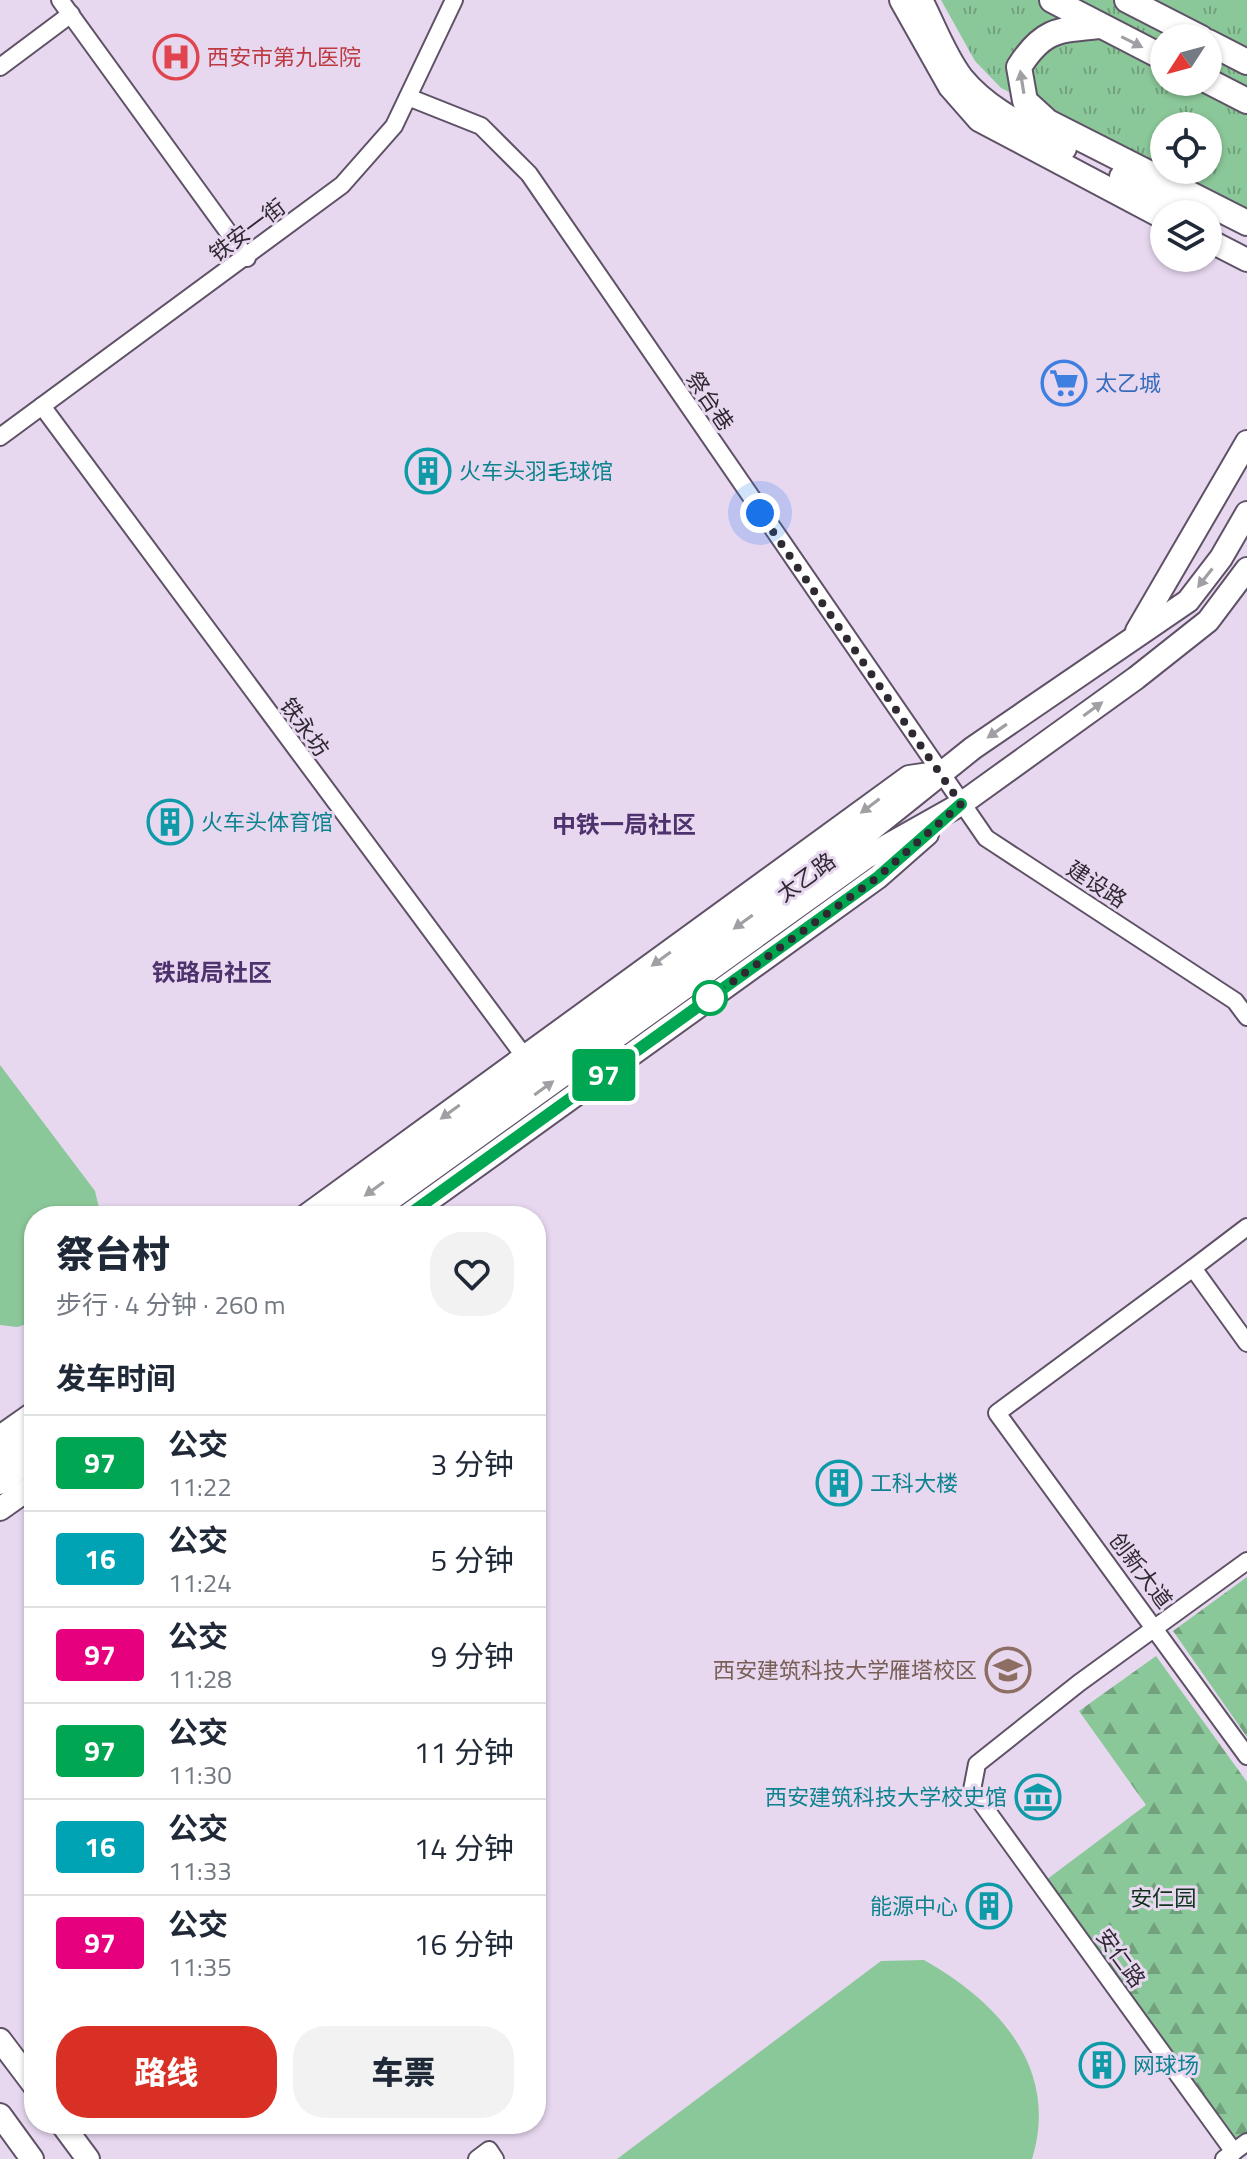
<!DOCTYPE html>
<html lang="zh">
<meta charset="utf-8">
<style>
body{margin:0;font-family:"Titillium Web","Noto Sans SC",sans-serif;background:#f2f2f3;color:#1f2937;height:100vh;display:flex;flex-direction:column;font-size:30px;white-space:nowrap}
*{box-sizing:border-box;margin:0}
p{font-size:26px;color:#747a83}
.icon{flex:none;width:44px;height:44px;fill:none;stroke:currentColor;stroke-width:2;stroke-linecap:round;stroke-linejoin:round}
.map{position:relative;flex:1;overflow:hidden}
.details{position:absolute;left:24px;top:1206px;width:522px;height:928px;display:flex;flex-direction:column;background:#fff;border-radius:32px;box-shadow:0 2px 6px #0004}
.details>*{flex:none}
.badge{padding:0 16px;border-radius:6px;font-size:28px;line-height:52px}
.needle{width:52px;rotate:234deg}
.tools{position:absolute;left:1150px;top:24px;display:grid;gap:16px}
.tools a{display:grid;place-items:center;width:72px;height:72px;border-radius:50%;background:#fff;box-shadow:0 2px 6px #0004;font-size:40px}
.you{position:absolute;width:40px;height:40px;margin:-20px;border:6px solid #fff;border-radius:50%;background:#1a73e8;box-shadow:0 0 0 12px #1a73e833}
.map>.badge{position:absolute;translate:-50% -50%;box-shadow:0 0 0 4px #fff}
h2{padding:0 32px;font-size:30px;line-height:72px}
.round{display:grid;place-items:center;flex:none;width:84px;height:84px;border-radius:32px;background:#f2f2f3}
.overview{display:flex;align-items:center;justify-content:space-between;height:136px;padding:0 32px}
h1{font-size:38px;font-weight:800;line-height:60px}
.button{display:flex;gap:16px;margin-top:auto;padding:16px 32px}
.button a{flex:1;height:92px;border-radius:32px;background:#d93025;color:#fff;font-size:32px;font-weight:800;line-height:92px;text-align:center}
.button a+a{background:#f2f2f3;color:#1f2937}
ul{padding:0;list-style:none}
li{display:flex;align-items:center;gap:24px;height:96px;padding:0 32px;border-top:2px solid #e0e1e3}
li div{flex:1}
li b{display:block;font-size:30px}
li em{font-style:normal}
li .badge{min-width:88px;font-weight:700;text-align:center}
.map>svg:first-child{display:block}
.grass{fill:url(#grass-tufts);fill-rule:evenodd}
.forest{fill:url(#forest-firs)}
.pitch{fill:#8bc899}
.lines{fill:none;stroke-linecap:round;stroke-linejoin:round}
.minor-casing{stroke:#5f5267;stroke-width:20}
.major-casing{stroke:#5f5267;stroke-width:26}
.highway-casing{stroke:#5f5267;stroke-width:28}
.minor{stroke:#fff;stroke-width:16}
.major{stroke:#fff;stroke-width:22}
.highway{stroke:#fff;stroke-width:24}
.oneway{fill:#a19fa3}
.line-casing{stroke:#fff;stroke-width:18}
.line{stroke:#00a651;stroke-width:12}
.walk{stroke:#2f2932;stroke-width:8;stroke-dasharray:0 14.4}
.stop-dot{fill:#fff;stroke:#00a651;stroke-width:4}
.labels{text-anchor:middle;stroke-width:6;stroke-linejoin:round;paint-order:stroke}
.health-label{font-size:22px;fill:#be3a42;stroke:#e7d8f0;text-anchor:start}
.street-label{font-size:22px;fill:#2f2932;stroke:#e7d8f0}
.shop-label{font-size:22px;fill:#366cbe;stroke:#e7d8f0;text-anchor:start}
.culture-label{font-size:22px;fill:#0d838f;stroke:#e7d8f0;text-anchor:start}
.education-label{font-size:22px;fill:#785e54;stroke:#e7d8f0;text-anchor:end}
.park-label{font-size:22px;fill:#10331b;stroke:#e7d8f0}
.neighbourhood-label{font-size:24px;font-weight:bold;fill:#4e326d;stroke:#e7d8f0}
</style>
<div class="map">
<svg width="1247" height="2159" viewBox="0 0 1247 2159">
<defs>
<pattern id="grass-tufts" width="24" height="20" patternUnits="userSpaceOnUse" patternTransform="scale(2)"><rect width="24" height="20" fill="#8bc899"/><path d="M3 7l-1-3M5 7V3M7 7l1-3M15 17l-1-3M17 17v-4M19 17l1-3" fill="none" stroke="#72a27d"/></pattern>
<pattern id="forest-firs" width="22" height="20" patternUnits="userSpaceOnUse" patternTransform="scale(2)"><rect width="22" height="20" fill="#8bc899"/><path d="M5 1l3.5 6h-7zM16 11l3.5 6h-7z" fill="#72a27d"/></pattern>
</defs>
<rect width="100%" height="100%" fill="#e7d8f0"/>
<!-- grass -->
<path class="grass" d="M941,0h306v211l-80,-41h41v-44h-44v42l-163,-80 -26,-27zM1164,38h44v44h-44z"/>
<!-- forest -->
<g class="forest">
<polygon points="1247,1577 1247,1737 1173,1631"/>
<polygon points="1156,1656 1247,1782 1247,2135 1237,2142 1046,1880 1146,1805 1079,1711"/>
</g>
<!-- pitch -->
<g class="pitch">
<polygon points="0,1065 95,1191 101,1216 34,1216 34,1322 17,1327 0,1325"/>
<path d="M924,1960c74,42 136,108 108,199h-415l264,-198z"/>
</g>
<g class="lines">
<!-- minor casing -->
<g class="minor-casing">
<g id="minor">
<polyline points="60,0 247,258"/>
<polyline points="0,67 71,14"/>
<polyline points="408,97 481,126 529,174 986,838 1235,1001 1247,1017"/>
<polyline points="42,406 530,1064"/>
<polyline points="0,437 342,185 394,126 454,0"/>
<polyline points="1193,1268 1247,1227"/>
<polyline points="1247,1343 1193,1268 997,1413 1247,1756"/>
<polyline points="1234,2152 972,1790 977,1764 1079,1683 1247,1561"/>
<polyline points="477,2159 489,2150 495,2159"/>
<polyline points="1224,2159 1247,2142"/>
</g>
</g>
<!-- major casing -->
<g class="major-casing">
<g id="major">
<polyline points="901,0 950,87 979,120 1164,218"/>
<polyline points="1208,240 1247,260"/>
<polyline points="1137,631 1247,442"/>
<polyline points="306,1216 909,777 937,773"/>
<polyline points="337,1216 862,837 973,748 1188,601 1221,558 1247,513"/>
<polyline points="367,1216 865,858 961,804 1136,678 1208,621 1247,569"/>
<polyline points="407,1216 878,877 927,834"/>
<polyline points="0,1437 34,1413"/>
<polyline points="0,1461 34,1436"/>
<polyline points="0,1483 34,1458"/>
<polyline points="0,1509 34,1485"/>
<polyline points="0,2040 34,2085"/>
<polyline points="0,2115 32,2159"/>
<polyline points="62,2124 88,2159"/>
</g>
</g>
<!-- highway casing -->
<g class="highway-casing">
<g id="highway">
<path d="M920,0c13,25 24,56 41,78 27,33 66,50 103,70"/>
<polyline points="1052,0 1164,58"/>
<polyline points="1127,0 1201,38"/>
<path d="M1100,26c-42,4 -57,3 -81,41l6,34 23,21 199,101"/>
<polyline points="1208,42 1247,62"/>
<polyline points="1208,81 1247,101"/>
<polyline points="1122,177 1193,214"/>
</g>
</g>
<!-- minor -->
<use href="#minor" class="minor"/>
<!-- major -->
<use href="#major" class="major"/>
<!-- highway -->
<use href="#highway" class="highway"/>
</g>
<!-- one-way arrows -->
<defs><path id="oneway-solid" d="M-6-.8H1V-3.2L6.5 0L1 3.2V.8H-6Z" transform="scale(2)"/></defs>
<g class="oneway">
<use href="#oneway-solid" transform="translate(1132 42) rotate(27)"/>
<use href="#oneway-solid" transform="translate(1022 82) rotate(-99)"/>
<use href="#oneway-solid" transform="translate(1205 578) rotate(128)"/>
<use href="#oneway-solid" transform="translate(1093 709) rotate(-36)"/>
<use href="#oneway-solid" transform="translate(997 731) rotate(145)"/>
<use href="#oneway-solid" transform="translate(870 806) rotate(143)"/>
<use href="#oneway-solid" transform="translate(743 922) rotate(144)"/>
<use href="#oneway-solid" transform="translate(661 959) rotate(144)"/>
<use href="#oneway-solid" transform="translate(544 1088) rotate(-36)"/>
<use href="#oneway-solid" transform="translate(450 1112) rotate(144)"/>
<use href="#oneway-solid" transform="translate(374 1189) rotate(144)"/>
</g>
<g class="lines">
<!-- line casing -->
<g class="line-casing">
<polyline id="line" points="407,1216 878,877 961,804"/>
</g>
<!-- line -->
<use href="#line" class="line"/>
<!-- walk -->
<polyline class="walk" points="710,998 878,877 961,804 760,513"/>
</g>
<!-- icons -->
<defs>
<g id="hospital-ring" transform="scale(2.3)"><circle r="9.5" fill="#e7d8f0" stroke="#e0444e" stroke-width="1.5"/><path d="M-5-5h3v3.5h4V-5h3V5h-3V1.5h-4V5h-3Z" fill="#e0444e"/></g>
<g id="supermarket-ring" transform="scale(2.3)"><circle r="9.5" fill="#e7d8f0" stroke="#3f7fe0" stroke-width="1.5"/><path d="M-6-5.5h2.5l.6 2H6L4.5 2H-2.5L-4.4-4H-6ZM-1.5 3.2a1.3 1.3 0 1 0 .1 0ZM3 3.2a1.3 1.3 0 1 0 .1 0Z" fill="#3f7fe0"/></g>
<g id="building-ring" transform="scale(2.3)"><circle r="9.5" fill="#e7d8f0" stroke="#0f9aa8" stroke-width="1.5"/><path d="M-4-6H4V6H1V3H-1V6H-4ZM-2.5-4.3h1.7v1.8h-1.7ZM.8-4.3h1.7v1.8H.8ZM-2.5-1h1.7V.8h-1.7ZM.8-1h1.7V.8H.8Z" fill="#0f9aa8"/></g>
<g id="university-ring" transform="scale(2.3)"><circle r="9.5" fill="#e7d8f0" stroke="#8d6e63" stroke-width="1.5"/><path d="M0-5L7-2L0 1L-7-2ZM-4 1L0 2.5L4 1V4Q0 6-4 4Z" fill="#8d6e63"/></g>
<g id="museum-ring" transform="scale(2.3)"><circle r="9.5" fill="#e7d8f0" stroke="#0f9aa8" stroke-width="1.5"/><path d="M0-6L6-3V-2H-6V-3ZM-5-1h2V3h-2ZM-1-1h2V3h-2ZM3-1h2V3H3ZM-6 4H6V6H-6Z" fill="#0f9aa8"/></g>
</defs>
<g fill-rule="evenodd">
<use href="#hospital-ring" x="176" y="57"/>
<use href="#supermarket-ring" x="1064" y="383"/>
<use href="#building-ring" x="428" y="471"/>
<use href="#building-ring" x="170" y="822"/>
<use href="#building-ring" x="839" y="1483"/>
<use href="#university-ring" x="1008" y="1670"/>
<use href="#museum-ring" x="1038" y="1797"/>
<use href="#building-ring" x="989" y="1906"/>
<use href="#building-ring" x="1102" y="2065"/>
</g>
<!-- markers -->
<circle class="stop-dot" cx="710" cy="998" r="16"/>
<g class="labels">
<!-- health labels -->
<g class="health-label">
<text x="207" y="65">西安市第九医院</text>
</g>
<!-- street labels -->
<g class="street-label">
<text transform="translate(247 230) rotate(-37)" y="8">铁安一街</text>
<text transform="translate(710 401) rotate(56)" y="8">祭台巷</text>
<text transform="translate(305 727) rotate(54)" y="8">铁永坊</text>
<text transform="translate(806 877) rotate(-36)" y="8">太乙路</text>
<text transform="translate(1097 884) rotate(33)" y="8">建设路</text>
<text transform="translate(1141 1570) rotate(53)" y="8">创新大道</text>
<text transform="translate(1121 1958) rotate(54)" y="8">安仁路</text>
</g>
<!-- shop labels -->
<g class="shop-label">
<text x="1095" y="391">太乙城</text>
</g>
<!-- culture labels -->
<g class="culture-label">
<text x="459" y="479">火车头羽毛球馆</text>
<text x="201" y="830">火车头体育馆</text>
<text x="870" y="1491">工科大楼</text>
<text x="1007" y="1805" text-anchor="end">西安建筑科技大学校史馆</text>
<text x="958" y="1914" text-anchor="end">能源中心</text>
<text x="1133" y="2073">网球场</text>
</g>
<!-- education labels -->
<g class="education-label">
<text x="977" y="1678">西安建筑科技大学雁塔校区</text>
</g>
<!-- park labels -->
<g class="park-label">
<text x="1163" y="1906">安仁园</text>
</g>
<!-- neighbourhood labels -->
<g class="neighbourhood-label">
<text x="624" y="833">中铁一局社区</text>
<text x="212" y="981">铁路局社区</text>
</g>
</g>
</svg>
<div class="tools">
<a><svg class="needle" viewBox="-14 -14 28 28"><path d="M0-13l5 13h-10z" fill="#e53935"/><path d="M0 13l5-13h-10z" fill="#747a83"/></svg></a>
<a><svg class="icon" aria-label="locate" viewBox="0 0 24 24"><circle cx="12" cy="12" r="6"/><path d="M12 2v4M12 18v4M2 12h4M18 12h4"/></svg></a>
<a><svg class="icon" aria-label="layers" viewBox="0 0 24 24"><path d="M12 4l9 5-9 5-9-5zM3 14l9 5 9-5"/></svg></a>
</div>
<div class="you" style="left:760px;top:513px"></div>
<b class="badge" style="left:604px;top:1075px;background:#00a651;color:#fff">97</b>
<section class="details">
<div class="overview"><div><h1>祭台村</h1><p>步行 · 4 分钟 · 260 m</p></div><a class="round"><svg class="icon" aria-label="heart" viewBox="0 0 24 24"><path d="M12 20l-8-8c-3-5 5-10 8-4 3-6 11-1 8 4z"/></svg></a></div>
<h2>发车时间</h2>
<ul>
<li><span class="badge" style="background:#00a651;color:#fff">97</span><div><b>公交</b><p>11:22</p></div><em>3 分钟</em></li>
<li><span class="badge" style="background:#00a3b4;color:#fff">16</span><div><b>公交</b><p>11:24</p></div><em>5 分钟</em></li>
<li><span class="badge" style="background:#e6007e;color:#fff">97</span><div><b>公交</b><p>11:28</p></div><em>9 分钟</em></li>
<li><span class="badge" style="background:#00a651;color:#fff">97</span><div><b>公交</b><p>11:30</p></div><em>11 分钟</em></li>
<li><span class="badge" style="background:#00a3b4;color:#fff">16</span><div><b>公交</b><p>11:33</p></div><em>14 分钟</em></li>
<li><span class="badge" style="background:#e6007e;color:#fff">97</span><div><b>公交</b><p>11:35</p></div><em>16 分钟</em></li>
</ul>
<div class="button"><a>路线</a><a>车票</a></div>
</section>
</div>
